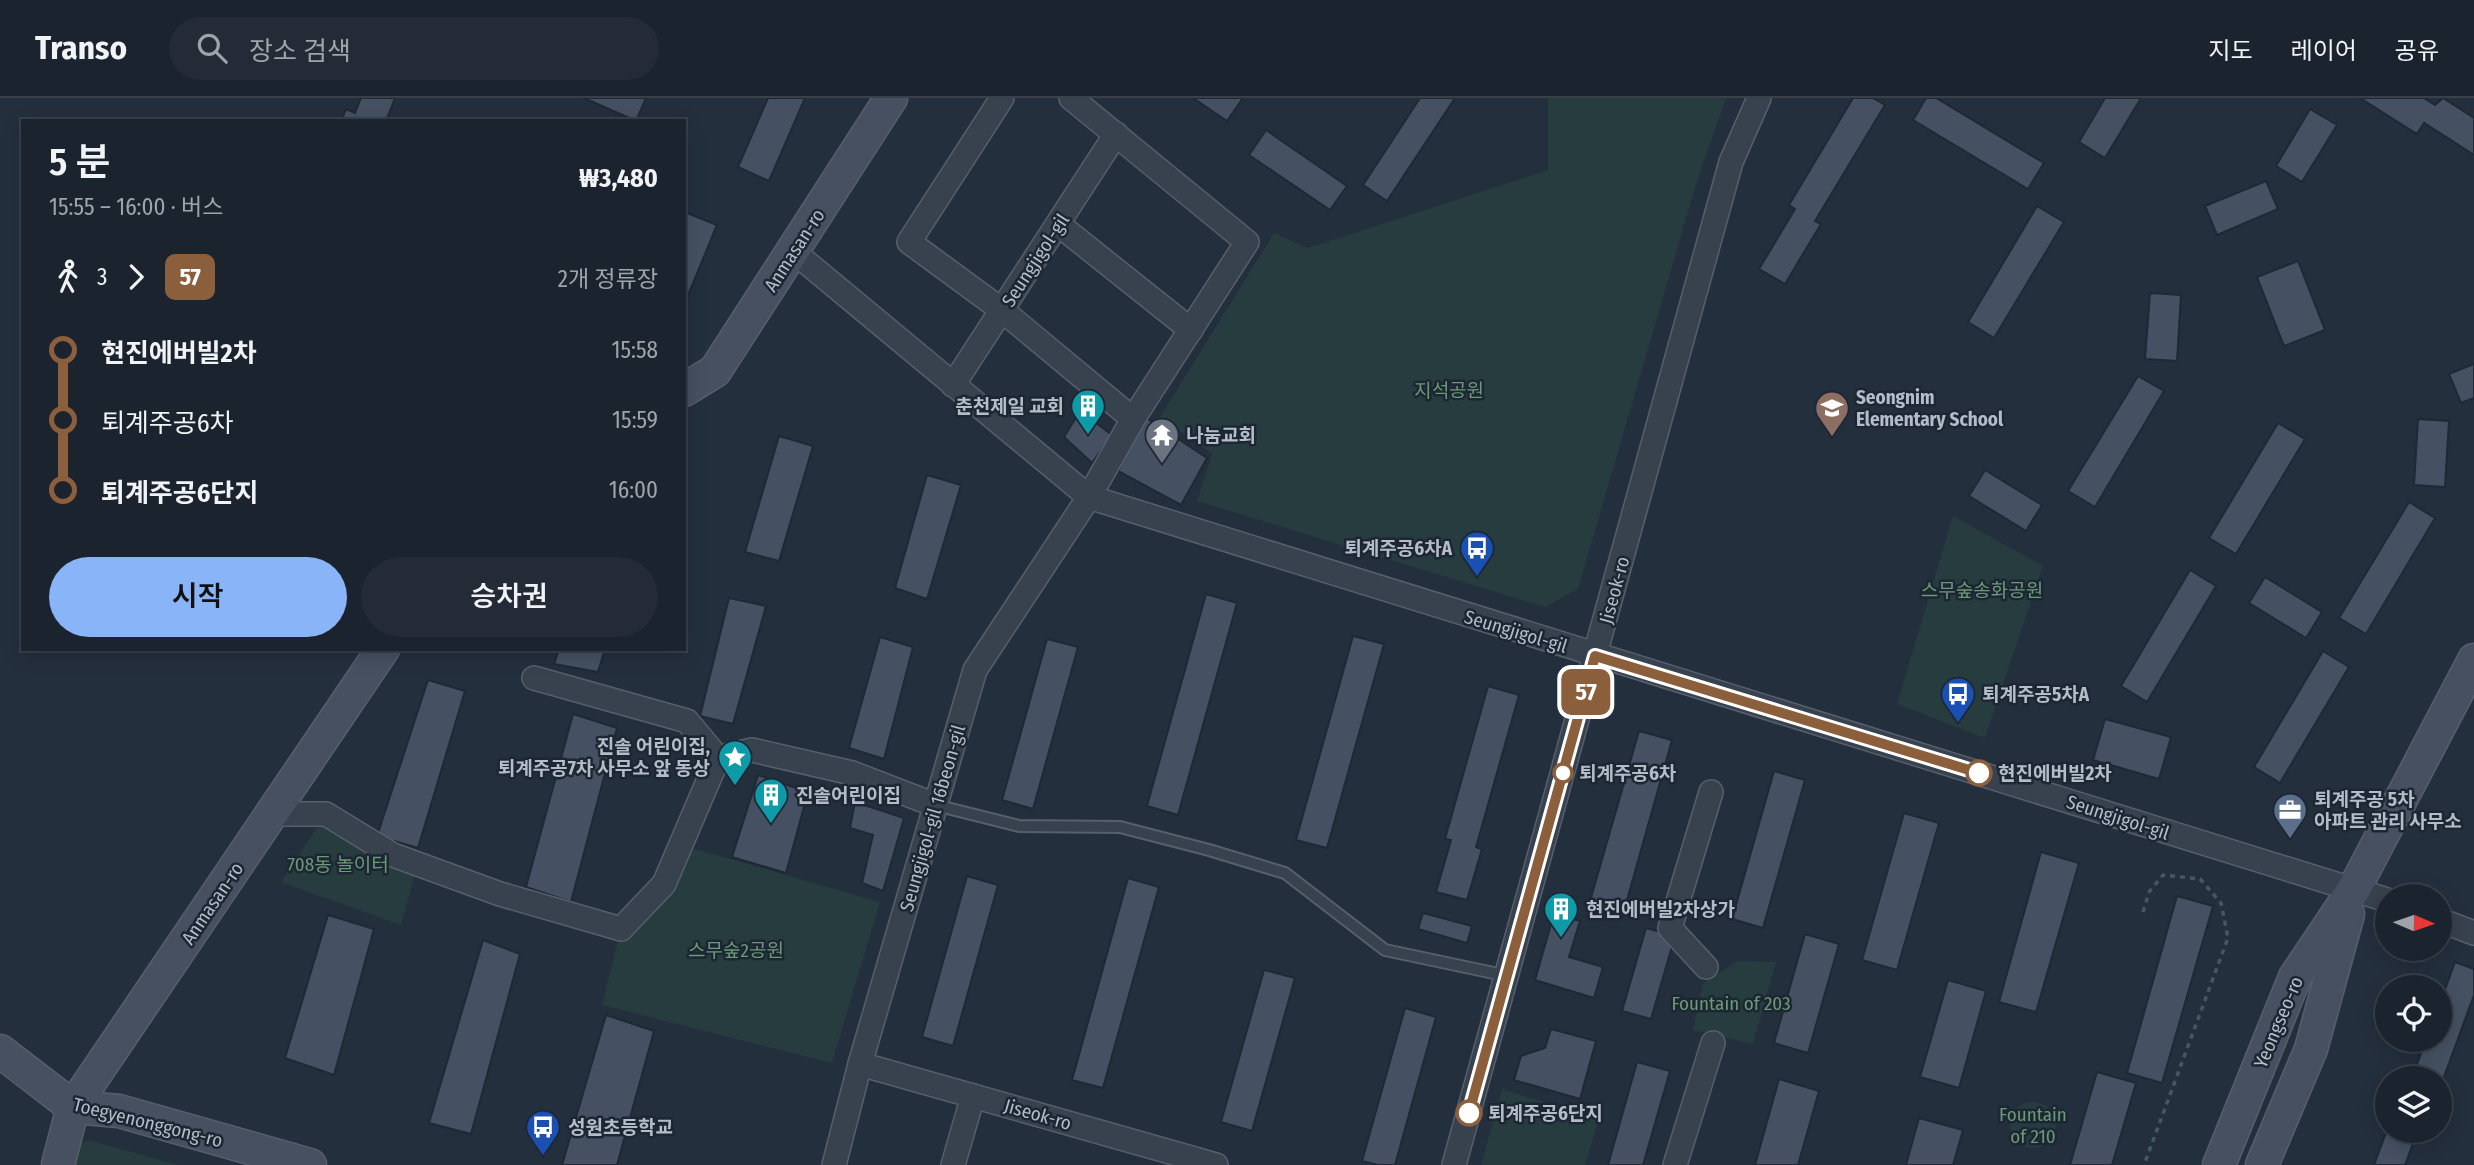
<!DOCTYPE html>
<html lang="ko">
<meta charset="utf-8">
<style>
body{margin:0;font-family:"Fira Sans Condensed","Noto Sans KR",sans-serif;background:#242b36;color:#f1f3f6;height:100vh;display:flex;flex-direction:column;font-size:26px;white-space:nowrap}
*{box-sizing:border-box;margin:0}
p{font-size:23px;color:#a0a4aa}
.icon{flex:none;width:38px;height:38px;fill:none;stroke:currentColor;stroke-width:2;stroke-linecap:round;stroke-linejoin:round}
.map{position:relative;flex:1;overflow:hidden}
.sheet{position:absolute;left:21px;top:21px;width:665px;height:532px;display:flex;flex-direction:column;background:#1b232e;border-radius:0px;box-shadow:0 4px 18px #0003,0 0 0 2px #39404a}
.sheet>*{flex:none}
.badge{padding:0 14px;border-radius:10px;font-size:24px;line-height:46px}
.needle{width:46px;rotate:92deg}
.controls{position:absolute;left:2375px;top:786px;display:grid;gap:14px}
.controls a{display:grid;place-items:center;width:77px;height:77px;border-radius:50%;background:#1b232e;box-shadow:0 4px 18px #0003,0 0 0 2px #39404a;font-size:35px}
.map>.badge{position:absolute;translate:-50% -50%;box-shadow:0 0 0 4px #fff}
.legs{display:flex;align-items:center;gap:10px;height:77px;padding:0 28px;font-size:23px}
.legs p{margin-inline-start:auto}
.summary{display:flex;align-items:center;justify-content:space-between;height:119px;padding:0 28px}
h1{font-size:38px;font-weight:600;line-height:52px}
.primary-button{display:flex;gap:14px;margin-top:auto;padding:14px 28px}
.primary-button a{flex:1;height:80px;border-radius:42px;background:#8ab4f8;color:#111;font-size:28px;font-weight:600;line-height:80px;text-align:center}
.primary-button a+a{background:#242b36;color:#f1f3f6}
ul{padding:0 28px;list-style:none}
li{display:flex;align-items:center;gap:24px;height:70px;font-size:26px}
li i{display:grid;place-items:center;width:10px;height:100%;margin:0 9px;background:currentColor}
li i::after{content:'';width:18px;height:18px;margin:-9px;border:5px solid;border-radius:50%;background:#1b232e}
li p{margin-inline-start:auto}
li:first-child i{background:linear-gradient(#0000 50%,currentColor 0)}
li:last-child i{background:linear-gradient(currentColor 50%,#0000 0)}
header{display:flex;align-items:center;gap:42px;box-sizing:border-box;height:98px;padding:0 35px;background:#1b232e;border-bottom:2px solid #39404a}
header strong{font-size:33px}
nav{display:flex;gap:38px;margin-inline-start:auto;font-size:24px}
.search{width:490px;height:63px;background:#242b36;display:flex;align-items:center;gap:18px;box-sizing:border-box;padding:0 24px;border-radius:38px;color:#a0a4aa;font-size:26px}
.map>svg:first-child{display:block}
.green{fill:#263c3f}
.building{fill:#455162;stroke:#1f2835;stroke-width:2}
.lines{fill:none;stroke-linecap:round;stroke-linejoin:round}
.lane-casing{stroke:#565f6c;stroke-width:14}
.street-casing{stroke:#565f6c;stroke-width:26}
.secondary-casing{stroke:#565f6c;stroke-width:35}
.path{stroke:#44595c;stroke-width:3.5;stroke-dasharray:5 5;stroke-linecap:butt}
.lane{stroke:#38414e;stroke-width:10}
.street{stroke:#38414e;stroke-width:23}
.secondary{stroke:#465061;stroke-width:32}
.line-1-casing{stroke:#fff;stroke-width:16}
.line-1{stroke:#8b5e3c;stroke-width:10}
.stop-1-dot{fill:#fff;stroke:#8b5e3c;stroke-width:3.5}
.labels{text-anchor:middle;stroke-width:5;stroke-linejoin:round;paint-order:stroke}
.street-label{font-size:19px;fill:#b4bcc9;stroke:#1d2633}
.park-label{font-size:19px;fill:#6b9a76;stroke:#1d2633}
.poi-label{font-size:19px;font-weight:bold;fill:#b4bcc9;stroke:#1d2633;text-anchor:start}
.stop-label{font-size:19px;font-weight:bold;fill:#b4bcc9;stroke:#1d2633;text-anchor:start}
</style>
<header>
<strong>Transo</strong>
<div class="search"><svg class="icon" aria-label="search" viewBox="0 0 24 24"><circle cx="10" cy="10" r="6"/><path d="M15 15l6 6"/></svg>장소 검색</div>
<nav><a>지도</a><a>레이어</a><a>공유</a></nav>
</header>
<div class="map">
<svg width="2474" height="1067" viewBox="0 0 2474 1067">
<rect width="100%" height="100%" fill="#242f3e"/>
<!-- green -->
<g class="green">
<polygon points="1548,0 1726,0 1697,83 1578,491 1545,509 1197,403 1212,356 1160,319 1274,135 1308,150 1548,72"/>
<polygon points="1953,418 2043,468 1985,640 1897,606"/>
<polygon points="326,716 418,766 401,827 281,784"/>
<polygon points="681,747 880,804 832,965 602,907 621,831"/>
<polygon points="1738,863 1776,864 1753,946 1693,932 1703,885"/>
<polygon points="1502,991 1599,1021 1585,1067 1481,1067"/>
<circle cx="2033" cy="1027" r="23"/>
<polygon points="88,1042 178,1067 69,1067 73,1051"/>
</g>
<!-- building -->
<g class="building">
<polygon points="361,0 395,0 386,23 341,23 346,11 355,15"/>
<polygon points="584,0 646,0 636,23"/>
<polygon points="768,0 805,0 769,83 738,69"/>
<polygon points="1193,0 1243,0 1227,23"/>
<polygon points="1420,0 1455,0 1387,103 1363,87"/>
<polygon points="1853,0 1873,0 1885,7 1815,123 1821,126 1785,186 1759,171 1795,111 1789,107"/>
<polygon points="1926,0 1936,0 2044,65 2028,91 1913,22"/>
<polygon points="2105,0 2141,0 2105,60 2079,44"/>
<polygon points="2360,0 2424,0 2435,7 2443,0 2474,20 2474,57 2424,25 2417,36"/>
<polygon points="2310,11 2337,27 2302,84 2276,68"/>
<polygon points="1266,32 1347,88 1330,112 1249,57"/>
<polygon points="2266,83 2278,111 2217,137 2205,108"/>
<polygon points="2037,108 2064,124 1994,240 1968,224"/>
<polygon points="687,115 717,127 684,207 684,123"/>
<polygon points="2298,163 2325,232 2284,248 2257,179"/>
<polygon points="2150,195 2181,197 2177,263 2145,261"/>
<polygon points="2474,266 2474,300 2461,305 2449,276"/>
<polygon points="2138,278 2164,293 2095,409 2068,393"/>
<polygon points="1080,313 1112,337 1092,365 1064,339"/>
<polygon points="1145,319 1207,360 1181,407 1118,373"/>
<polygon points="2418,321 2449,323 2445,389 2414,387"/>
<polygon points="2278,325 2305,341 2236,456 2209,440"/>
<polygon points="779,338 813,348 779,463 745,454"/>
<polygon points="1985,372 2042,407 2026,433 1969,398"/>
<polygon points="927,377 961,387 927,501 895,490"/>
<polygon points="2409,404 2435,420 2366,536 2339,520"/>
<polygon points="2190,472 2216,488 2147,604 2121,588"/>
<polygon points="2265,479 2322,514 2306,540 2249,505"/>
<polygon points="1206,496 1237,505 1178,717 1147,708"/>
<polygon points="729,500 766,508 733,626 700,618"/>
<polygon points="1353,538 1384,546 1327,750 1296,742"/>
<polygon points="880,539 913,549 884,661 849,650"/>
<polygon points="1047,541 1078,549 1033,711 1002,702"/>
<polygon points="559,551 605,551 598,574 554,566"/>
<polygon points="2323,553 2349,569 2280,685 2254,669"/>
<polygon points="428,582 465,593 418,750 377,738"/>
<polygon points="1488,588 1519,597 1476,749 1482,751 1467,802 1436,794 1451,742 1445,741"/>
<polygon points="573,616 617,630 571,804 526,789"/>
<polygon points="2105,621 2171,639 2159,681 2093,662"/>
<polygon points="1639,633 1672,642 1622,820 1588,810"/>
<polygon points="1774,673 1805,682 1763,830 1732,821"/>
<polygon points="758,677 808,694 786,775 732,759"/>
<polygon points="855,704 904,720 883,793 862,785 873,737 850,730"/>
<polygon points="1904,715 1939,725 1897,872 1862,862"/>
<polygon points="2041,754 2079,765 2036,914 1999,904"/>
<polygon points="967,778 998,787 953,948 922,939"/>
<polygon points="1128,780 1159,789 1103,990 1072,982"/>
<polygon points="2177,798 2213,808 2162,985 2127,975"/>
<polygon points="1423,815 1472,828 1467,845 1418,831"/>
<polygon points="1554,816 1580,823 1569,859 1603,869 1594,900 1535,882"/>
<polygon points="328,817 374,831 334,977 285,960"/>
<polygon points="1646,830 1675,838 1651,921 1622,913"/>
<polygon points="1805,836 1839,846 1808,955 1774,945"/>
<polygon points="483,842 520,856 471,1036 429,1025"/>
<polygon points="2455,864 2474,871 2474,897 2440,990 2440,980 2412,979 2426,942 2440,942 2440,905"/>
<polygon points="1264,872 1295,880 1252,1033 1221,1024"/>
<polygon points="1948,882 1986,893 1959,990 1920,979"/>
<polygon points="1405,910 1436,919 1395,1067 1378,1067 1362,1063"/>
<polygon points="606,917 654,933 617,1067 562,1067"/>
<polygon points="1551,931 1596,943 1580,1001 1514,982 1521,958 1545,950"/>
<polygon points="1637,964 1670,973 1643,1067 1608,1067"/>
<polygon points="2097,974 2136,985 2112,1067 2070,1067"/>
<polygon points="1779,981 1819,993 1798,1067 1755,1067"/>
<polygon points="1919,1020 1963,1032 1953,1067 1906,1067"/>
<polygon points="2387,1032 2418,1032 2405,1067 2374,1067"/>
</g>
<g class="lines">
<!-- lane casing -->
<g class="lane-casing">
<polyline id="lane" points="935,707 1019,728 1120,729 1209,752 1285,775 1385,852 1508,878"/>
</g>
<!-- street casing -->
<g class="street-casing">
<g id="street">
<polyline points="1002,0 909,144 1003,213 1133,321"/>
<polyline points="1058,126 1191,232"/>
<polyline points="794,154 1089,399 2387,802"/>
<polyline points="953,287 1116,36"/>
<polyline points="534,580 687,623 718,660 752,652 852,675 935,707"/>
<polyline points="272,716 326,716 393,757 500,796 621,831 664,786 718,660"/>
<polyline points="2440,822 2474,835"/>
<polyline points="1706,869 1670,830 1711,694"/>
<polyline points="860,966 1216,1067"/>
<polyline points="834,1067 860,966 975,572 1089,399 1133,321 1247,144 1071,0"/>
<polyline points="953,1067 973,998"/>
<polyline points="1454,1067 1731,64 1759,0"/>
<polyline points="1675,1067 1713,945"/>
</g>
</g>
<!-- secondary casing -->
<g class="secondary-casing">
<g id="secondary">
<polyline points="684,292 715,273 891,0"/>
<polyline points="0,953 73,1009 119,1013 310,1067"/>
<polyline points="58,1067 73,1009 383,551"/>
<polyline points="2219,1067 2295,879 2354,791 2474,562"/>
<polyline points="2262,1067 2311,951 2348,816"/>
</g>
</g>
<!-- path -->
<polyline class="path" points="2143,814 2149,794 2163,777 2200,781 2221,805 2228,840 2144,1067"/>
<!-- lane -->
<use href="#lane" class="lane"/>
<!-- street -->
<use href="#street" class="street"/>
<!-- secondary -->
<use href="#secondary" class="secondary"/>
</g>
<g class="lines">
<!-- line-1 casing -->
<g class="line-1-casing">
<polyline id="line-1" points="1469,1015 1595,558 1979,675"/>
</g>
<!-- line-1 -->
<use href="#line-1" class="line-1"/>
</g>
<!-- icons -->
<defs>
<g id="building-pin" transform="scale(1.75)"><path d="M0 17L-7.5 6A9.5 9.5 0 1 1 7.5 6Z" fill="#0f9aa8" stroke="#1d2633"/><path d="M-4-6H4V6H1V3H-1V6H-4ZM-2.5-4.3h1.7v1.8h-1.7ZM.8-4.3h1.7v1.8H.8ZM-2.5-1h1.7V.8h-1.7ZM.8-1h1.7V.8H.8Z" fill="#fff"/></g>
<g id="school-pin" transform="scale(1.75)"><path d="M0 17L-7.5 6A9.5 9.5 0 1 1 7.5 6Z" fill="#8d6e63" stroke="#1d2633"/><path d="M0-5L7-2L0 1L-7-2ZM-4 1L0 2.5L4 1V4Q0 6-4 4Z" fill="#fff"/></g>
<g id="temple-pin" transform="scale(1.75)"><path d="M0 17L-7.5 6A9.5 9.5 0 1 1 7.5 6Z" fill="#6b7280" stroke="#1d2633"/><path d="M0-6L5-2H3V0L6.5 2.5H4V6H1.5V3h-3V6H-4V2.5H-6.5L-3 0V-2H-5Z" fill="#fff"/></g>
<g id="bus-pin" transform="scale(1.75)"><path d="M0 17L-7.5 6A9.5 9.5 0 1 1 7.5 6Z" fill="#1a4fb4" stroke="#1d2633"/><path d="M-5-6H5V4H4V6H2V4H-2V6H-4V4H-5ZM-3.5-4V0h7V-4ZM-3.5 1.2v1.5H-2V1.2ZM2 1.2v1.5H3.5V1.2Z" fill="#fff"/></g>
<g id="sight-pin" transform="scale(1.75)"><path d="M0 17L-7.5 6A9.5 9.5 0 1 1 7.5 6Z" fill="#0f9aa8" stroke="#1d2633"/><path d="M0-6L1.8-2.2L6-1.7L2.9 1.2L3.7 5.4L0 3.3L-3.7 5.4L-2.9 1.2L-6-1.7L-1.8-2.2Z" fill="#fff"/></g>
<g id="office-pin" transform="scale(1.75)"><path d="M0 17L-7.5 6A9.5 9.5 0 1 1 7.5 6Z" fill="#5c6f8a" stroke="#1d2633"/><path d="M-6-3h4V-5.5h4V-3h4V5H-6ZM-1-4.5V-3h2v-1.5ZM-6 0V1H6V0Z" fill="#fff"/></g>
</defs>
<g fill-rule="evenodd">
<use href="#building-pin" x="1088" y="308"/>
<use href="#school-pin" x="1832" y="310"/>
<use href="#temple-pin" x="1162" y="337"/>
<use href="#bus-pin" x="1477" y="450"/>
<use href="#bus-pin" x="1958" y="596"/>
<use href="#sight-pin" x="735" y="659"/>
<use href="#building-pin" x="771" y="697"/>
<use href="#office-pin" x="2290" y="712"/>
<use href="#building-pin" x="1561" y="811"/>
<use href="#bus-pin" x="543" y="1029"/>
</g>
<!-- markers -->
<g class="stop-1-dot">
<circle cx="1563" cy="675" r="9"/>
<circle cx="1979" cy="675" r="12"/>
<circle cx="1469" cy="1015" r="12"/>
</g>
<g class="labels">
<!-- street labels -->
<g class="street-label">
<text transform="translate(794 152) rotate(-57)" y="7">Anmasan-ro</text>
<text transform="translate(1035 162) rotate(-57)" y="7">Seungjigol-gil</text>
<text transform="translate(1614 492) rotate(-75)" y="7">Jiseok-ro</text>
<text transform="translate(1516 533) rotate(17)" y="7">Seungjigol-gil</text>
<text transform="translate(2118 719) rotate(18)" y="7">Seungjigol-gil</text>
<text transform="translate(932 720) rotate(-74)" y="7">Seungjigol-gil 16beon-gil</text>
<text transform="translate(212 805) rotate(-56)" y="7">Anmasan-ro</text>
<text transform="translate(2278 924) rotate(-67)" y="7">Yeongseo-ro</text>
<text transform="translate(1038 1016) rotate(16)" y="7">Jiseok-ro</text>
<text transform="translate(148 1024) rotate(14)" y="7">Toegyenonggong-ro</text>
</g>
<!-- park labels -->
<g class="park-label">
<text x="1449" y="299">지석공원</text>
<text x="1982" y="499">스무숲송화공원</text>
<text x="338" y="773">708동 놀이터</text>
<text x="736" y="859">스무숲2공원</text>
<text x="1731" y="912">Fountain of 203</text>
<text x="2033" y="1023">Fountain<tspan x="2033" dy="22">of 210</tspan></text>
</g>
<!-- poi labels -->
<g class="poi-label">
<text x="1856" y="306">Seongnim<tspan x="1856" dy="22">Elementary School</tspan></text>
<text x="1064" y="315" text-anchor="end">춘천제일 교회</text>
<text x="1186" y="344">나눔교회</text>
<text x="1452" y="457" text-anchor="end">퇴계주공6차A</text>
<text x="1982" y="603">퇴계주공5차A</text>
<text x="710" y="655" text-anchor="end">진솔 어린이집,<tspan x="710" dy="22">퇴계주공7차 사무소 앞 동상</tspan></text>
<text x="796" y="704">진솔어린이집</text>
<text x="2314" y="708">퇴계주공 5차<tspan x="2314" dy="22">아파트 관리 사무소</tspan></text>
<text x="1586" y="818">현진에버빌2차상가</text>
<text x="568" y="1036">성원초등학교</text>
</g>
<!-- stop labels -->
<g class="stop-label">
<text x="1579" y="682">퇴계주공6차</text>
<text x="1998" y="682">현진에버빌2차</text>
<text x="1488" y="1022">퇴계주공6단지</text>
</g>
</g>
</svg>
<div class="controls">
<a><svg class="needle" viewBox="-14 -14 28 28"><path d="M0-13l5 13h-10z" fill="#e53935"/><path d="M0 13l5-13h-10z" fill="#a0a4aa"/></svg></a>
<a><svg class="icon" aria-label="locate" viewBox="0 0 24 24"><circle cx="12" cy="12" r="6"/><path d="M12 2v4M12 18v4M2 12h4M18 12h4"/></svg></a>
<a><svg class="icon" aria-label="layers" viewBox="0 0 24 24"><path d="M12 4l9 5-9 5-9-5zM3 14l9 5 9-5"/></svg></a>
</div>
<b class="badge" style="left:1586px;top:594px;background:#8b5e3c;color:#fff">57</b>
<section class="sheet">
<div class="summary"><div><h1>5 분</h1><p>15:55 – 16:00 · 버스</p></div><b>₩3,480</b></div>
<div class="legs"><svg class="icon" aria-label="walk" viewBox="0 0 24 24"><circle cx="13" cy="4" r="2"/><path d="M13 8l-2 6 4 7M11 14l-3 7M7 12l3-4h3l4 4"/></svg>3<svg class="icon" aria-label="forward" viewBox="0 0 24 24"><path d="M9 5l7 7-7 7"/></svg><b class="badge" style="background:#8b5e3c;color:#fff">57</b><p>2개 정류장</p></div>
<ul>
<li><i style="color:#8b5e3c"></i><b>현진에버빌2차</b><p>15:58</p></li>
<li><i style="color:#8b5e3c"></i><span>퇴계주공6차</span><p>15:59</p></li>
<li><i style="color:#8b5e3c"></i><b>퇴계주공6단지</b><p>16:00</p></li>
</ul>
<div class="primary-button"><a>시작</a><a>승차권</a></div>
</section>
</div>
